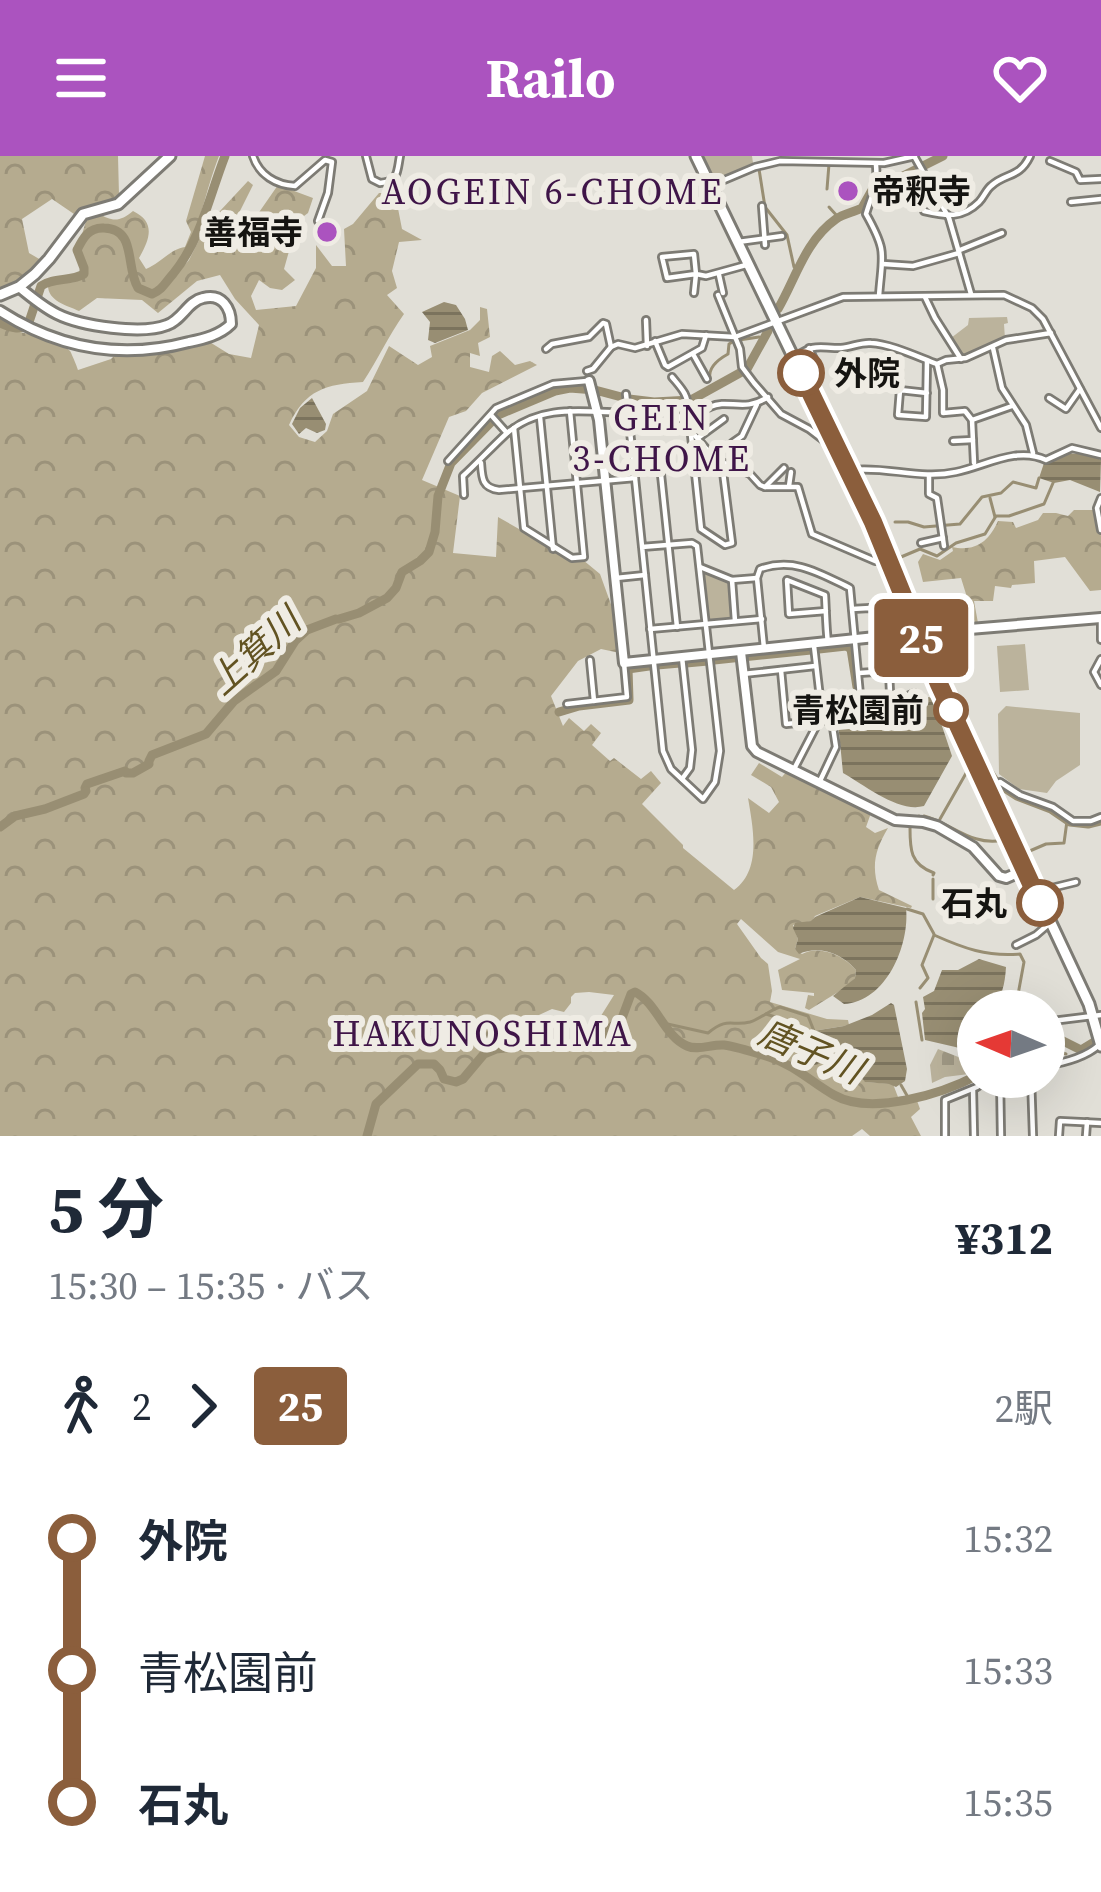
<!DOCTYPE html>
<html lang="ja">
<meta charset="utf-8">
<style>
body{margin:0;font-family:"Source Serif 4","Noto Sans JP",serif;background:#f2f2f3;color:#1f2937;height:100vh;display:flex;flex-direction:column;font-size:45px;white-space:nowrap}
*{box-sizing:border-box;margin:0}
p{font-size:39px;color:#747a83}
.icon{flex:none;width:66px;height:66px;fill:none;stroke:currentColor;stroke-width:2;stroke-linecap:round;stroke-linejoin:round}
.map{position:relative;height:980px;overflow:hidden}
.panel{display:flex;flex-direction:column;background:#fff;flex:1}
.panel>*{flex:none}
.badge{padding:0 24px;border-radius:9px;font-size:42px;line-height:78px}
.needle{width:78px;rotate:272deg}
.fabs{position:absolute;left:957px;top:834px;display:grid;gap:24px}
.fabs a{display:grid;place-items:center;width:108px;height:108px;border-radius:50%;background:#fff;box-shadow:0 12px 48px #0002;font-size:60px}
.map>.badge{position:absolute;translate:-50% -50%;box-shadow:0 0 0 6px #fff}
.legs{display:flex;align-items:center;gap:18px;height:132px;padding:0 48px;font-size:39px}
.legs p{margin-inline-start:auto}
.headline{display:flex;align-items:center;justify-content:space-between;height:204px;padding:0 48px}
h1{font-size:66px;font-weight:700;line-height:90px}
ul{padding:0 48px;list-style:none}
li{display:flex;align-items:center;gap:42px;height:132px;font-size:45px}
li i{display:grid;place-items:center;width:18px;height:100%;margin:0 15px;background:currentColor}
li i::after{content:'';width:30px;height:30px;margin:-15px;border:9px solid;border-radius:50%;background:#fff}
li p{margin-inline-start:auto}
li:first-child i{background:linear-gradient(#0000 50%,currentColor 0)}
li:last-child i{background:linear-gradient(currentColor 50%,#0000 0)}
header{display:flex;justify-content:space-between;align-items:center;height:156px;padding:0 48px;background:#ab53bf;color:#fff;font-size:54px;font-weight:700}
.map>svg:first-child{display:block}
.green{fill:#bbb39c}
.forest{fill:url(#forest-crowns);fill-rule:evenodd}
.cemetery{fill:url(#cemetery-stones)}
.water{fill:url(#water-rules)}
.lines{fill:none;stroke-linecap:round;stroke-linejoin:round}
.stream{stroke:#988e73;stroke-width:3}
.river{stroke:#988e73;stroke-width:9}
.street-casing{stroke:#7d7b74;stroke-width:10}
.secondary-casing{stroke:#7d7b74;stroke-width:14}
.primary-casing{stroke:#7d7b74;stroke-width:15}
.street{stroke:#fff;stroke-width:4.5}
.secondary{stroke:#fff;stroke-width:8}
.primary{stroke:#fff;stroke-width:9}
.line-1-casing{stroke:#fff;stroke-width:27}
.line-1{stroke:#8b5e3c;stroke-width:18}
.poi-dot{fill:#ab53bf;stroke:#efece4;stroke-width:4.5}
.stop-1-dot{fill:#fff;stroke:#8b5e3c;stroke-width:6}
.labels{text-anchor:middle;stroke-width:12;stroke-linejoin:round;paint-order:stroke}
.poi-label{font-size:33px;font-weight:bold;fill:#151411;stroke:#efece4;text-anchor:start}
.stop-label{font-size:33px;font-weight:bold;fill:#151411;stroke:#efece4;text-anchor:end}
.neighbourhood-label{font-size:36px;letter-spacing:3px;fill:#3f1548;stroke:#efece4}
.water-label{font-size:36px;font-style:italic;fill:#625322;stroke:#efece4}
</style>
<header><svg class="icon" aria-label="menu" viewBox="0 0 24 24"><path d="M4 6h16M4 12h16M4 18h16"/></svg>Railo<svg class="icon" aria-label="heart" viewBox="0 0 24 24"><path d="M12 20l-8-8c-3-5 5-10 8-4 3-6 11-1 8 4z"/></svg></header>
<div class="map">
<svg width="1101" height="980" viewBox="0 0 1101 980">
<defs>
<pattern id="forest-crowns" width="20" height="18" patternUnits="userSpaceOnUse" patternTransform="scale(3)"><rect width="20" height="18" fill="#b5ab8f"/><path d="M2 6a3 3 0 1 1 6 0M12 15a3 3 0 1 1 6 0" fill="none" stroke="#9b927a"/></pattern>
<pattern id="cemetery-stones" width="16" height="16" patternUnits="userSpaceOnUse" patternTransform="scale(3)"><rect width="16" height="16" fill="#bbb39c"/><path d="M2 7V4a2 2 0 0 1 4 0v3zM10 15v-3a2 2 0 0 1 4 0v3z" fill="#a09985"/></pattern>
<pattern id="water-rules" width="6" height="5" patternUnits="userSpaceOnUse" patternTransform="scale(3)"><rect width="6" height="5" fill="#988e73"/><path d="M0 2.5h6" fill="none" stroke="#7b735d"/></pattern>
</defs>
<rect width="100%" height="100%" fill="#e1dfd7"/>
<!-- green -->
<g class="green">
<polygon points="704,0 752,0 753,7 715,24"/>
<polygon points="1007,161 1008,167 1004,168 1005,183 967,200 963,199 951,182 968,169 969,162"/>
<polygon points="707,415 729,425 732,457 730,461 713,465 708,463 704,420"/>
<polygon points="1025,488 1029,534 1000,536 997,490"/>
<polygon points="1006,550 1080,557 1080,609 1056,625 1047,637 1019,633 999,618 998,558"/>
</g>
<!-- forest -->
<g class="forest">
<path d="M0,0h118l1,39c-12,13 -29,10 -45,19l-22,-15 -30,20 7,34 12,7 -21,24 -20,4z"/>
<path d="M205,0h14c-17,43 -18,80 -49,118 -11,14 -13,21 -31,13 -10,-20 -4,-32 -11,-47 -9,-22 -37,-13 -48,1l6,-20 12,-8c14,9 22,9 35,-2 23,11 17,28 6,47l7,11c15,-6 24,-20 39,-22l6,-15 -5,-11z"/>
<path d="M248,25l5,4 -20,40 13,6 32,-46 35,13 -5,15 -16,12 1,12 -9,32 11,11 -13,10 -12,-2 -11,-8 -8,16 5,14 40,-4 20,-38v-23l16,21h14l-2,-37 9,-5 26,-31h16l7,36 20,11 -23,2 -7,29 5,17 -10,7 17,19c-16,23 -26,45 -41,68 -37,2 -58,8 -74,43l10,12 16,5 12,-11 6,-17 34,-23 22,-45 29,19 14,-8 -2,-11 40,-16 10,-10v-13l7,2 3,28 -12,6 2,13 -10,-3v14l19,5 3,-16 8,-5 15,14 15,-4 7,4 -55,28 -16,18 -17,6 -27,63 38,16 -7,57 43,4 2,-40 63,36 22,7 17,14 17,47 3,32 -19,-4 -23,12 -27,35 12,30 6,-8 15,13 7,-7 10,9 -9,12 18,16 4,-3 27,21 10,-8 10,12 -19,21 41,41v3l51,42c28,-20 19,-62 14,-92l21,15 10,-11 -8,-15 -20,-12 8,-12 23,14 5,-6 84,42 -5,14 9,6 13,-5c-13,22 -17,38 -9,62l33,16 -1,2 -51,-11 -45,19 -3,5 -19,4 5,14 -3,10 7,5c18,-9 41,1 54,16l-1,8 -12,11 -34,21 -4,-2 3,-13 6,1v-3l-32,-3 -4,-20 22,-11 -22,-7 -37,-33 -4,5 24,34 7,6 4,27 -2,11 57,17 21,1 1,5 -5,1 -56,9 -1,10 14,4 1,5 59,23 5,5 27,2 5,13 17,-2 5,14 -9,8 10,19h-51l-8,-7 -10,7h-852v-809c19,7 56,8 70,24 1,1 8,18 8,19l33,-11 5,-5 48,-1 44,-12 21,13 22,4 8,-33 -24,-26 -15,-24 -23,6 -39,32 -16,-13 -45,-2 -18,13c-13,-6 -32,-10 -31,-27l27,-2 10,-6 1,-8 -7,-17c9,-21 27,-28 45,-12l7,41 5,10 15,6 9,-2 29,-34 17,-34zM589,836l25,3 -25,40 -22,7 -32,-4 -7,5h-31l9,-12 9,4 8,-3 3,-17h13l13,-6 12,3 7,-9v-6l4,-4z"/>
<path d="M1074,354h21l6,26v54l-11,1 -25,-34 -31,4 1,22 -23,2 -1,3 -16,-2 -2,15h-19l4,22h-3l-14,-45 -38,4 -5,-20 5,-8 17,6 13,-9 -1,-4c24,5 37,-6 46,-26l15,1 3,6 22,-8 5,-7h13l12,3z"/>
</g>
<!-- cemetery -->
<polygon class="cemetery" points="938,893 966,904 969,918 945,921 932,927 930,909"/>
<!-- water -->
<g class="water">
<polygon points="444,146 456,149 465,163 468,174 435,187 428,184 430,166 422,156"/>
<polygon points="312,242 326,268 325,274 317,277 306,272 299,278 292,268 300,252"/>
<polygon points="1066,297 1091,299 1101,304 1100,336 1070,324 1054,327 1039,322 1044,307"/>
<path d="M929,541l4,2 19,57 -28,50c-25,7 -58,-20 -81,-33l-5,-51 55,-6z"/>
<path d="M860,741l46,11c4,37 -20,94 -62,96l-11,-8 22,-18 1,-8c-14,-17 -38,-25 -57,-16l-4,-5 3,-10 -5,-11 2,-5 16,-2 4,-4z"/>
<path d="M979,803l27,8c-1,17 -4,31 -15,44h-13v15l-14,23 -39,-9 -3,-27 3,-4 -2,-12 11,-6 8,-21h16z"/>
<polygon points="891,847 894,849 907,913 905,925 896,931 889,928 865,926 861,921 823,906 814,909 813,903 802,898 801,893 789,891 786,887 788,879 844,870 872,859"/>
</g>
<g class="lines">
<!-- stream -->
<g class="stream">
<polyline points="759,13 765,51 787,79 794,111 798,113"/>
<polyline points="827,33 829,8"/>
<polyline points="829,51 838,61"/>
<polyline points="763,181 766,181"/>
<polyline points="739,184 759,181"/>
<path d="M710,222c-2,-11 9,-19 18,-24l1,-10 5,-3"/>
<polyline points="990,342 995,361"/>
<polyline points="895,366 908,366 924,371 960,368 982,341 1001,337 1013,326 1036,332 1039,322"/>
<polyline points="883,370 891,388 901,401 920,393 937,400 956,387 985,378 996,360 1009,360 1044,348 1053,327"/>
<path d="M924,660c28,7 47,31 80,24"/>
<polyline points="919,661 919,660"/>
<polyline points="940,663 969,612"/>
<path d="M910,669c0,23 -1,39 24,48l-1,2"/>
<polyline points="1025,697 1046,688 1064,687 1067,665"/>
<polyline points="933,743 933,723"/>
<polyline points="907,753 923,758 934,778"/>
<path d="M920,832l8,-10 -6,-13 12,-30c29,13 53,22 86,19l4,8 -7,38 -5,11"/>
<polyline points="916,846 922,884"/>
<polyline points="766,858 794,867 796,877"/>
<path d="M663,867l45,10c21,-17 23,-6 42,-11 10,-3 20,-12 30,-15l28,9 6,15"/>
<polyline points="969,883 978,890"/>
<polyline points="970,899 978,902"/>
<polyline points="1045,899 1057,895 1066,898"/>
<polyline points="1045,899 1049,886"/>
<polyline points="901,929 909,943"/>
</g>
<!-- river -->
<g class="river">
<path d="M778,153c18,-31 27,-68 58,-90 7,-5 18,-7 26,-11l14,-25 25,-6 42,-21"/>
<path d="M0,167c10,4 18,8 28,2l13,-39c13,-9 29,-4 43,-12v-6l-7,-18c6,-12 12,-23 27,-22 33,1 21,38 34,60l14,6c10,-4 13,-11 21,-20 28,-34 36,-77 52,-118"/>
<polyline points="339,463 359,457 387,442 396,432 402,416 420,405 429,396 435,376 438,340 451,307 498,259 555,235 570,232 595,234 629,243 654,246 691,244 747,213 768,175"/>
<polyline points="819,493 846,490 851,493 857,531"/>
<polyline points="714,504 811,494"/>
<polyline points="686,507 708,505"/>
<polyline points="657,509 680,507"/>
<polyline points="559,556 579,550 629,544 628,513 649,510"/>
<polyline points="149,605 152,599 206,578 234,545 276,515 295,485 307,474 336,463"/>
<polyline points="983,606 995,625"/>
<polyline points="126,617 133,617 149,608"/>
<polyline points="1000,629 1017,640 1051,653 1070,666 1088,668 1101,665"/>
<polyline points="85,632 87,628 125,615"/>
<polyline points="0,671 15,660 45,653 84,638 86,635"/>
<polyline points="1044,889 1061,884 1081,894 1094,886"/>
<path d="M367,980l9,-32 42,-40h16l6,6 4,9 12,3 7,-3 21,-25 12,-5 46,-5 35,3 17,-5 28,-24 9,-24 4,-2c22,11 29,44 52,54 11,5 25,-2 37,-1 14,2 32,8 45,12 26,8 42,25 65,38 37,21 108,-1 144,-20"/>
</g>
<!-- street casing -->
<g class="street-casing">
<g id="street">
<path d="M253,0c6,19 23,29 42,30l30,-26 7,2 -4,31 -10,28"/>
<path d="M366,0l6,23 8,4c19,-1 17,-12 20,-27"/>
<polyline points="914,0 949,62 971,138"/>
<polyline points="1050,5 1076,16 1080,24 1101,23"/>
<path d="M876,9c2,22 -4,28 -10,49 22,39 16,40 13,82"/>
<polyline points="879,28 890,42 906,36 930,32"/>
<polyline points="710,30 755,11 780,5 884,7 915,0"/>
<polyline points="1071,46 1101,43"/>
<polyline points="762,50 765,89"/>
<path d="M924,55c22,5 38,8 55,-9 5,-5 7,-12 12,-16 15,-14 28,-7 39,-30"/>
<polyline points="738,86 782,80"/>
<polyline points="960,94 1002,77"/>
<polyline points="883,108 913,110 959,97"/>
<polyline points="719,119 723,137"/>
<polyline points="694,137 696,118 694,98 662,101 667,122 696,118 706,120 746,109"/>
<polyline points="718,139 740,193 742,211 754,227 781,258 809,273 826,286 832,284"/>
<polyline points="925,141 935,162 961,203"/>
<polyline points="646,164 647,190"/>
<polyline points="655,185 665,209 668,211 702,192 706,179"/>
<polyline points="809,192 817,210"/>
<polyline points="993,192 1002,232 1026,269 1033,297"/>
<polyline points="546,193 552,188 589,181 603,167 606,168 611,191"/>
<polyline points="693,198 707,223"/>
<path d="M795,201c21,-14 22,-9 46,-9 11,-1 20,-6 30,-5 20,1 47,14 66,21l9,-4 20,-2 40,-18 45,-7"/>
<polyline points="937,208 943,234 943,257 965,255 972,264 974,307"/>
<polyline points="587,215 593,213 611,191 618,188 635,192 682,178 735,181 843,141 1004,139 1032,152 1043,163 1101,272"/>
<path d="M672,221c9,11 16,17 16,32l-7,9"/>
<polyline points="927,237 900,234 898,259 926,261 927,205"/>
<polyline points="626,238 635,322 663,595 671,613 703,643 715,626 720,595 697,390 692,387 642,391"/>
<polyline points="1049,242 1066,253 1080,233"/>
<polyline points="628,251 673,254 715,303 750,318 760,329 765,331 798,331 812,378 875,405 883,401"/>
<polyline points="491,259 507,277"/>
<polyline points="540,261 553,393"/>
<path d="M684,261c13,-1 15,-6 26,-10 19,-9 33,6 58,-10"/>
<polyline points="972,264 1012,250"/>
<polyline points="514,272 524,372 572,402 584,401 570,255"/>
<polyline points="691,279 701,373 725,389 732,387 722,308"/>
<polyline points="698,282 724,263"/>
<polyline points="953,285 973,284"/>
<polyline points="732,287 742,280 757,248"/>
<polyline points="632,292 658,290 677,471"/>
<polyline points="448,305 496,252 553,228 587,225"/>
<path d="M481,307c1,15 1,25 18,27l136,-12"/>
<path d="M852,314c35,-4 69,10 104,2 29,-6 61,-26 90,-12l26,-12 29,7"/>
<polyline points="929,320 929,338 937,342 944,390"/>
<polyline points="789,330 791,316"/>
<polyline points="765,331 784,312"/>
<path d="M464,339l-1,-19c15,-14 28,-28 43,-42 35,-31 79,-22 122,-21"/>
<polyline points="1101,342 1097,352 1101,374"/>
<polyline points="921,387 943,382"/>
<polyline points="700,411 732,424 757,422"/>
<polyline points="616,422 645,419"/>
<polyline points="732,424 735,465"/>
<polyline points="852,453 870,452 876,455 884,477"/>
<path d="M826,455l-37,3 -2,-34 38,15c1,16 1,32 3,48"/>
<polyline points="1101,462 1101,484"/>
<polyline points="650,473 762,463"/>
<path d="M764,492l-7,-70 3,-9c34,-12 59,4 90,19l12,129"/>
<polyline points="682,501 692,594 690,612 682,623"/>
<polyline points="1101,503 1094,516 1101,529"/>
<polyline points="590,504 594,545"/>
<polyline points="781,514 786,568 891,558 889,515 859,517"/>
<polyline points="743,518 815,510"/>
<polyline points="892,547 914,537"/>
<polyline points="567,548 627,541 624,507"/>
<polyline points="793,615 822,559 814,490"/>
<polyline points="819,627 836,591 832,565"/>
<polyline points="987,633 1000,626 1020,639 1053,651 1073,665 1091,665 1101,661"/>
<polyline points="1035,736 1076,726"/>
<polyline points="1016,789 1036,779 1050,767"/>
<polyline points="1044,866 1101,859"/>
<path d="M1044,910c19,-3 41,-8 55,-21"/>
<polyline points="1000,921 1001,980"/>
<polyline points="1031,921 1033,980"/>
<polyline points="973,933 974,980"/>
<polyline points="945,980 945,944 977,931 990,921"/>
<polyline points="1059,980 1060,965 1101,967"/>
<polyline points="1086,980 1087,966"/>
</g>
</g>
<!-- secondary casing -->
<g class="secondary-casing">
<g id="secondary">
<path d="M0,155c59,38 121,49 189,31 15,-3 31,-7 42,-18 0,-16 -9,-31 -28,-26 -15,3 -21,22 -36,27 -25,10 -86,1 -110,-11 -14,-7 -26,-17 -38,-27"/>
<polyline points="589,225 599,264 624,507 885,480 1101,462"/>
<polyline points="741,496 752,590 757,596 895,664 923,666 937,670 973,691 999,720 1006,722 1025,714"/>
</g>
</g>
<!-- primary casing -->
<g class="primary-casing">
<g id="primary">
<polyline points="696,0 873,366 939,528 1089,848 1101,890"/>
<polyline points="0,139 19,131 35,118 49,103 83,58 118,48 170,0"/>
</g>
</g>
<!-- street -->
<use href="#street" class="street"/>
<!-- secondary -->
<use href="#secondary" class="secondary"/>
<!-- primary -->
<use href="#primary" class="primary"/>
</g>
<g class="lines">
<!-- line-1 casing -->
<g class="line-1-casing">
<polyline id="line-1" points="801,217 873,366 939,528 1040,747"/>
</g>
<!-- line-1 -->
<use href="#line-1" class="line-1"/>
</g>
<!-- markers -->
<g class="poi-dot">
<circle cx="848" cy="35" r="12"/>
<circle cx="327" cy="76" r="12"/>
</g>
<g class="stop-1-dot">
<circle cx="801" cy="217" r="21"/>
<circle cx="951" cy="554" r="15"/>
<circle cx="1040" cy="747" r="21"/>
</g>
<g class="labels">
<!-- poi labels -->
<g class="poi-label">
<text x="872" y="47">帝釈寺</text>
<text x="303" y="88" text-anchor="end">善福寺</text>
</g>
<!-- stop labels -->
<g class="stop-label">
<text x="834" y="229" text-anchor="start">外院</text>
<text x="924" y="566">青松園前</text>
<text x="1007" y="759">石丸</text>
</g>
<!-- neighbourhood labels -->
<g class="neighbourhood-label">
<text x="553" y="48">AOGEIN 6-CHOME</text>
<text x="662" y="274">GEIN<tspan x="662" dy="41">3-CHOME</tspan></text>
<text x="483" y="890">HAKUNOSHIMA</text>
</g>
<!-- water labels -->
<g class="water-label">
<text transform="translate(254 495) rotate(-42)" y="13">上箕川</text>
<text transform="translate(811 895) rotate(23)" y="13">唐子川</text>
</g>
</g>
</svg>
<div class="fabs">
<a><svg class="needle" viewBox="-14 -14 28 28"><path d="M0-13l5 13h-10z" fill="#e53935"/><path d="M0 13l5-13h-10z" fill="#747a83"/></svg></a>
</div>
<b class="badge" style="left:921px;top:482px;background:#8b5e3c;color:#fff">25</b>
</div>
<section class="panel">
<div class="headline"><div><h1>5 分</h1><p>15:30 – 15:35 · バス</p></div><b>¥312</b></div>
<div class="legs"><svg class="icon" aria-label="walk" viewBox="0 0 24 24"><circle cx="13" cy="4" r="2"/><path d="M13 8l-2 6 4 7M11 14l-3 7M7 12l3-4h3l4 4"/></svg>2<svg class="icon" aria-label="forward" viewBox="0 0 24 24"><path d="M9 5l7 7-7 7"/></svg><b class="badge" style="background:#8b5e3c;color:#fff">25</b><p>2駅</p></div>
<ul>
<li><i style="color:#8b5e3c"></i><b>外院</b><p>15:32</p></li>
<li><i style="color:#8b5e3c"></i><span>青松園前</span><p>15:33</p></li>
<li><i style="color:#8b5e3c"></i><b>石丸</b><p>15:35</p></li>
</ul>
</section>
